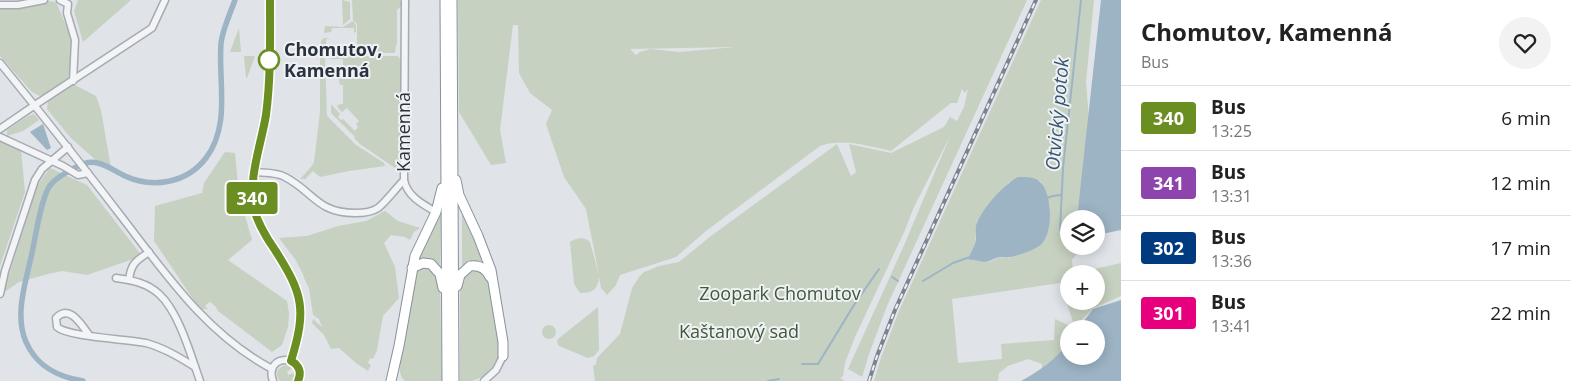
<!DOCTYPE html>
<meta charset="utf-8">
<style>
body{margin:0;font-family:"Open Sans",sans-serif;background:#f2f2f2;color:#222;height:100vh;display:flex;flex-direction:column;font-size:19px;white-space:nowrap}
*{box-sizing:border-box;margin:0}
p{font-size:16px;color:#767676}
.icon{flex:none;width:28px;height:28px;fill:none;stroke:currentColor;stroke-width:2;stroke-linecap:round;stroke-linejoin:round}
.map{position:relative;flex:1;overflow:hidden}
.details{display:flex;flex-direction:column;background:#fff;width:450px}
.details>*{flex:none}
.badge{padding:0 10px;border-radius:4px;font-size:18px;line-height:32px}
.fabs{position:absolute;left:1060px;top:210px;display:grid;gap:10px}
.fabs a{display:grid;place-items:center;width:45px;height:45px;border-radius:50%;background:#fff;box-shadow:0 2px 12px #0003;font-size:25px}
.map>.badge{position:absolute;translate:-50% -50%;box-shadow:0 0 0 2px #fff}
.round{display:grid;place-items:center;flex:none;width:52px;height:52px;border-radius:26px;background:#f2f2f2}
.headline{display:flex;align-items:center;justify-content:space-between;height:85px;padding:0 20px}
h1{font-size:24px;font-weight:700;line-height:38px}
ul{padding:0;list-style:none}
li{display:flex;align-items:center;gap:15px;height:65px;padding:0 20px;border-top:1px solid #e0e0e0}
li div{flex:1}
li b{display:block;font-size:19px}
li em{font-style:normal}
li .badge{min-width:55px;font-weight:700;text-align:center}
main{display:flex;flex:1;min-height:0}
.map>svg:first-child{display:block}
.green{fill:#c6d1c1;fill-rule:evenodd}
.water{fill:#9db4c5}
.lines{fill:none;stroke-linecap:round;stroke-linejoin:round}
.stream{stroke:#9db4c5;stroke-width:2}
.canal{stroke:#9db4c5;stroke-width:5.5}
.minor-casing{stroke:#a6aab2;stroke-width:9}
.highway-casing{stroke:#88929d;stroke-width:11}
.minor{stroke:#f2f4f6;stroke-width:6}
.highway{stroke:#fff;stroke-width:9}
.rail-casing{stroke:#7a8490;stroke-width:4}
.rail{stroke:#eff2f5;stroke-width:2;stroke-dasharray:5.5;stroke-linecap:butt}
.line-casing{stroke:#fff;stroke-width:11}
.line{stroke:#6b8e23;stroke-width:8}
.stop-dot{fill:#fff;stroke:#6b8e23;stroke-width:2.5}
.labels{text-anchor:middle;stroke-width:4;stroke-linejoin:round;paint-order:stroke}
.stop-label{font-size:18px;font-weight:bold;fill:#2a323e;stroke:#eff2f5;text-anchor:start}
.street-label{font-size:18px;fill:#2a323e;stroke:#eff2f5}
.park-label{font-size:18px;fill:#405938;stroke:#eff2f5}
.water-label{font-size:19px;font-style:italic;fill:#37546f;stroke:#eff2f5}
</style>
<main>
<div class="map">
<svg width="1121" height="381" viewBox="0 0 1121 381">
<rect width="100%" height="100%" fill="#e0e3e8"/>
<!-- green -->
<g class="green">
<polygon points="78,0 131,0 83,42 74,11"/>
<polygon points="342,0 350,2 350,19 343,25"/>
<polygon points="352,0 400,0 402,5 397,10 397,44 396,45 395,53 332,53 322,51 321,41 324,38 330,38 326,39 326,45 330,46 330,50 341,50 341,46 354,46 354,44 357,47 357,24 353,20"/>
<path d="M458,0h569l-140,306 -18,48 -7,23 -14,-8 54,-119 49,-116 -38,75 -8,21 -50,107 -10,26 -2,13 -3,2 5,3h-250l-2,-15 3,-2 1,-6 23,-24 12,-46 7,-11 5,-5 15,-6 20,-4 32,-26 126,-92 14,32 5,-4 -7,-28 42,9 53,-26 6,-10 7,4 7,-14 4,-18 -3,4 -3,-4 -5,14h-6l-60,48c-24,-5 -47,-13 -71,-5l-114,85 -30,26 -56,18 -4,10 -9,10 -6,-7 -2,-11c-1,13 -7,16 -19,16l-6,-9 -4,-42c6,-4 14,-6 20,0l9,33 -13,-66 -22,-32 -18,-53 6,-14 -22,-17 -11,-20 -1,-48h-5l-13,105 6,33 -15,2 -32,-53zM735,47l-55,5 -30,-3 -10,3 -4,3 -6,-6z"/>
<path d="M1041,0h53l-8,82 3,38 -11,89 2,10h-11v27h14l-11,14 1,14 48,-11v33l-27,12 -18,17 4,1 -2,3h-9v13l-11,13 -16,14v-5l-14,-5 -20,7 -9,7 -1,8h-124l7,-23 18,-47zM1040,181c13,20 12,35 5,58l-36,19 -11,-1 -8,5 -11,-1 -10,-4 6,-13 2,-22 8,-13 24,-27zM1069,274h27v27h-27zM1060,283l14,42h-6l-13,-6 -1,21 -53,4 1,15 -44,4 -6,-64z"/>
<polygon points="48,1 56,2 73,42 72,65 67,80 47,93 40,96 32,92 0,56 0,6 11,6"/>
<polygon points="353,21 356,25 356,32 354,33 354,28 332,28 331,32 324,33 325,26 343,27"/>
<polygon points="239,28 241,52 230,52"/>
<polygon points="244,56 255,56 247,78 246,78"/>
<polygon points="331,56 396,56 399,57 400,60 402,59 401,165 399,168 395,168 360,144 354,138 355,137 331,113 331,105 332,105 340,114 338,117 341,120 343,119 355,131 358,127 356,124 359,121 347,108 342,112 338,108 337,105 343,104 343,85 340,85 338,77 343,77 343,59 331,59"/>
<polygon points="322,57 325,59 327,116 356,145 384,163 385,166 349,171 320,177 313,171 306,178 307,179 300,179 311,167 314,162 320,112 320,59"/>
<polygon points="73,84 96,96 101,110 111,168 98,162 70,137 47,109 48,101"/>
<polygon points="34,114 39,120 23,131 7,136 7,130 28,116"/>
<polygon points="0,141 21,149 25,192 0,266"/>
<polygon points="225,152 235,153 239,195 252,240 228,260 287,301 289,313 288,327 282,345 272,352 218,311 215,306 210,302 208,303 205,306 208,309 202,309 195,302 154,241 155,206 202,193 204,183"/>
<polygon points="50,168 87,185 142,256 87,275 62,271 48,274 19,282 0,295 0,273 9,274 36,187"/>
<polygon points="385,211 398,221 420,228 414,232 410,240 405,237 391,235 384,243 395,267 399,298 383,316 377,350 373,359 370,358 368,363 371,365 368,371 356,363 339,348 331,349 324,335 312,323 313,319 322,327 319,319 313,315 309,288 304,278 303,274 295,259 279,238 307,236 338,226 366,221"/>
<polygon points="462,212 482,259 480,262 468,260 462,267"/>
<polygon points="439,213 441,213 440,265 432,261 420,261 418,259"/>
<path d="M424,267l10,3 6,14 2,97h-37c-7,-5 -5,-16 -5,-23l15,-85 5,-4z"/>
<path d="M477,268l10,9 13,65 -1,13 -8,15 -9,7 -10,4h-12v-89c2,-14 2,-18 17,-24z"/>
<polygon points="598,307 599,350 594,356 588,358 559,346 557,342 558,339"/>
<circle cx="549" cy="332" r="7"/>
<path d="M287,365l5,3 -5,4 1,3 6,-2 1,5 -3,3h-12c-6,-7 -2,-15 7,-16z"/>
</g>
<!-- water -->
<g class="water">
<polygon points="1101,0 1121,0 1121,230 1097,235 1096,219 1080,219 1078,209"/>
<polygon points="43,124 51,148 47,150 30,132"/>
<path d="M1018,177c7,0 16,-1 22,5 13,11 14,54 -1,64 -7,5 -20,9 -29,11 -4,1 -8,0 -11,0 -6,1 -8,5 -15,5 -5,0 -9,-3 -15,-2v-3c3,-7 8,-15 7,-22 0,-4 -1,-8 1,-12 5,-14 27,-39 41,-46z"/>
<path d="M1121,300v81h-100c20,-11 34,-21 48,-39v14h27v-27h-18l15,-20z"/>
</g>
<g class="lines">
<!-- stream -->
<g class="stream">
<polyline points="1047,198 1053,196 1061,195"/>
<polyline points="1060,230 1063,168 1081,0"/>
<polyline points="892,277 898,281"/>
<polyline points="923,281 953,263 970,257"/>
<polyline points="802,364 818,364 854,305 879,269"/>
<polyline points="768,381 779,379"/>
</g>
<!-- canal -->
<path class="canal" d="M83,381c-25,-4 -46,-14 -57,-39 -12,-27 0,-61 6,-89 4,-18 8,-50 17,-66 5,-8 13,-12 20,-16 9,-5 18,-11 29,-8 9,2 18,9 27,13 28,13 62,7 81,-18 25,-33 12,-77 15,-115 2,-15 9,-29 14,-43"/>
<!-- minor casing -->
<g class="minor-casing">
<g id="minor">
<polyline points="60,0 68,4 67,13 75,40 73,81"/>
<path d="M270,0c0,38 1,77 -4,115 -5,30 -18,62 -12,94 4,15 12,28 21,41 28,45 32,59 16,111"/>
<polyline points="0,5 18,5 44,0"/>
<path d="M0,63c41,50 81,101 121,153 44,57 85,118 151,153"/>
<polyline points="0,129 35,105 152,28 165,0"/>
<polyline points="0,137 63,166 78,175 88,173"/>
<path d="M254,172c10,1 23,0 31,5 29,15 32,36 70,36 6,0 17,-1 23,-5 7,-5 19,-21 26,-28l1,-180"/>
<path d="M404,180c3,16 18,24 32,32"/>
<path d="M116,278c16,2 31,5 43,16 20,18 32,62 41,87"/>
<path d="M129,280c2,-17 7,-19 20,-28"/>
<polyline points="0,294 5,271 35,180 42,169 68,147"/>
<path d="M90,336c-8,-10 -20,-33 -34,-18l1,9c11,10 70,12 89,16 18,5 33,14 49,24"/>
<path d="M273,381c-10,-28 35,-28 25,0"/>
<polyline points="484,381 496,370 503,356"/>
</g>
</g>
<!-- highway casing -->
<g class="highway-casing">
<g id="highway">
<polyline points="445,0 447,381"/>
<polyline points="452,0 454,381"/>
<polyline points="456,180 459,195 478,236 491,270 503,342 503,356"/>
<polyline points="412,268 423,263 431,264 440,274 443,288"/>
<path d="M457,286l3,-11 10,-9c9,-1 16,2 20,11"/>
<polyline points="391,381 399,346 415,256 436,212 442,188"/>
</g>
</g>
<!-- minor -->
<use href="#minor" class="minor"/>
<!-- highway -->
<use href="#highway" class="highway"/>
<!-- rail casing -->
<g class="rail-casing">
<polyline id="rail" points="869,381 877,356 895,310 1036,0"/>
</g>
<!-- rail -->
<use href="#rail" class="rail"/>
</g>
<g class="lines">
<!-- line casing -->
<g class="line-casing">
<path id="line" d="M270,0c0,38 1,77 -4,115 -5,30 -18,63 -12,94 4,15 12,28 21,41 28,44 32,59 16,111 8,4 11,11 7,20"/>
</g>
<!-- line -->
<use href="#line" class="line"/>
</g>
<!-- markers -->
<circle class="stop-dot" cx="269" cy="60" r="10"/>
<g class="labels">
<!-- stop labels -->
<g class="stop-label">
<text x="284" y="56">Chomutov,<tspan x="284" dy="21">Kamenná</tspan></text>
</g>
<!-- street labels -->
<g class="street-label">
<text transform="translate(404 132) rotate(-90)" y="6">Kamenná</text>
</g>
<!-- park labels -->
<g class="park-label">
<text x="780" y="300">Zoopark Chomutov</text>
<text x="739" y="338">Kaštanový sad</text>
</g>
<!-- water labels -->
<g class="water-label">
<text transform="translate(1057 114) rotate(-85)" y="7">Otvický potok</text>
</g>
</g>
</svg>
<div class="fabs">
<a><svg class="icon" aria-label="layers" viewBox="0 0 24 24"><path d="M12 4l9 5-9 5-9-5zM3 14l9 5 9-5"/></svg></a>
<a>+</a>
<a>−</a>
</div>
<b class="badge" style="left:252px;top:198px;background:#6b8e23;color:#fff">340</b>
</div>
<section class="details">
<div class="headline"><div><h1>Chomutov, Kamenná</h1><p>Bus</p></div><a class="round"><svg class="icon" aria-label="heart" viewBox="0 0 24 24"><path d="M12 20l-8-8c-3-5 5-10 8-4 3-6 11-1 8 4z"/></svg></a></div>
<ul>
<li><span class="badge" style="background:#6b8e23;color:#fff">340</span><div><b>Bus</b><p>13:25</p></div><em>6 min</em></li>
<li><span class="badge" style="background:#8e44ad;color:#fff">341</span><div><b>Bus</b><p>13:31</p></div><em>12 min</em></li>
<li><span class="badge" style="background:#003b80;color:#fff">302</span><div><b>Bus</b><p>13:36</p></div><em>17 min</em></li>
<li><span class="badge" style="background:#e6007e;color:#fff">301</span><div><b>Bus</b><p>13:41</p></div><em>22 min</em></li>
</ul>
</section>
</main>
